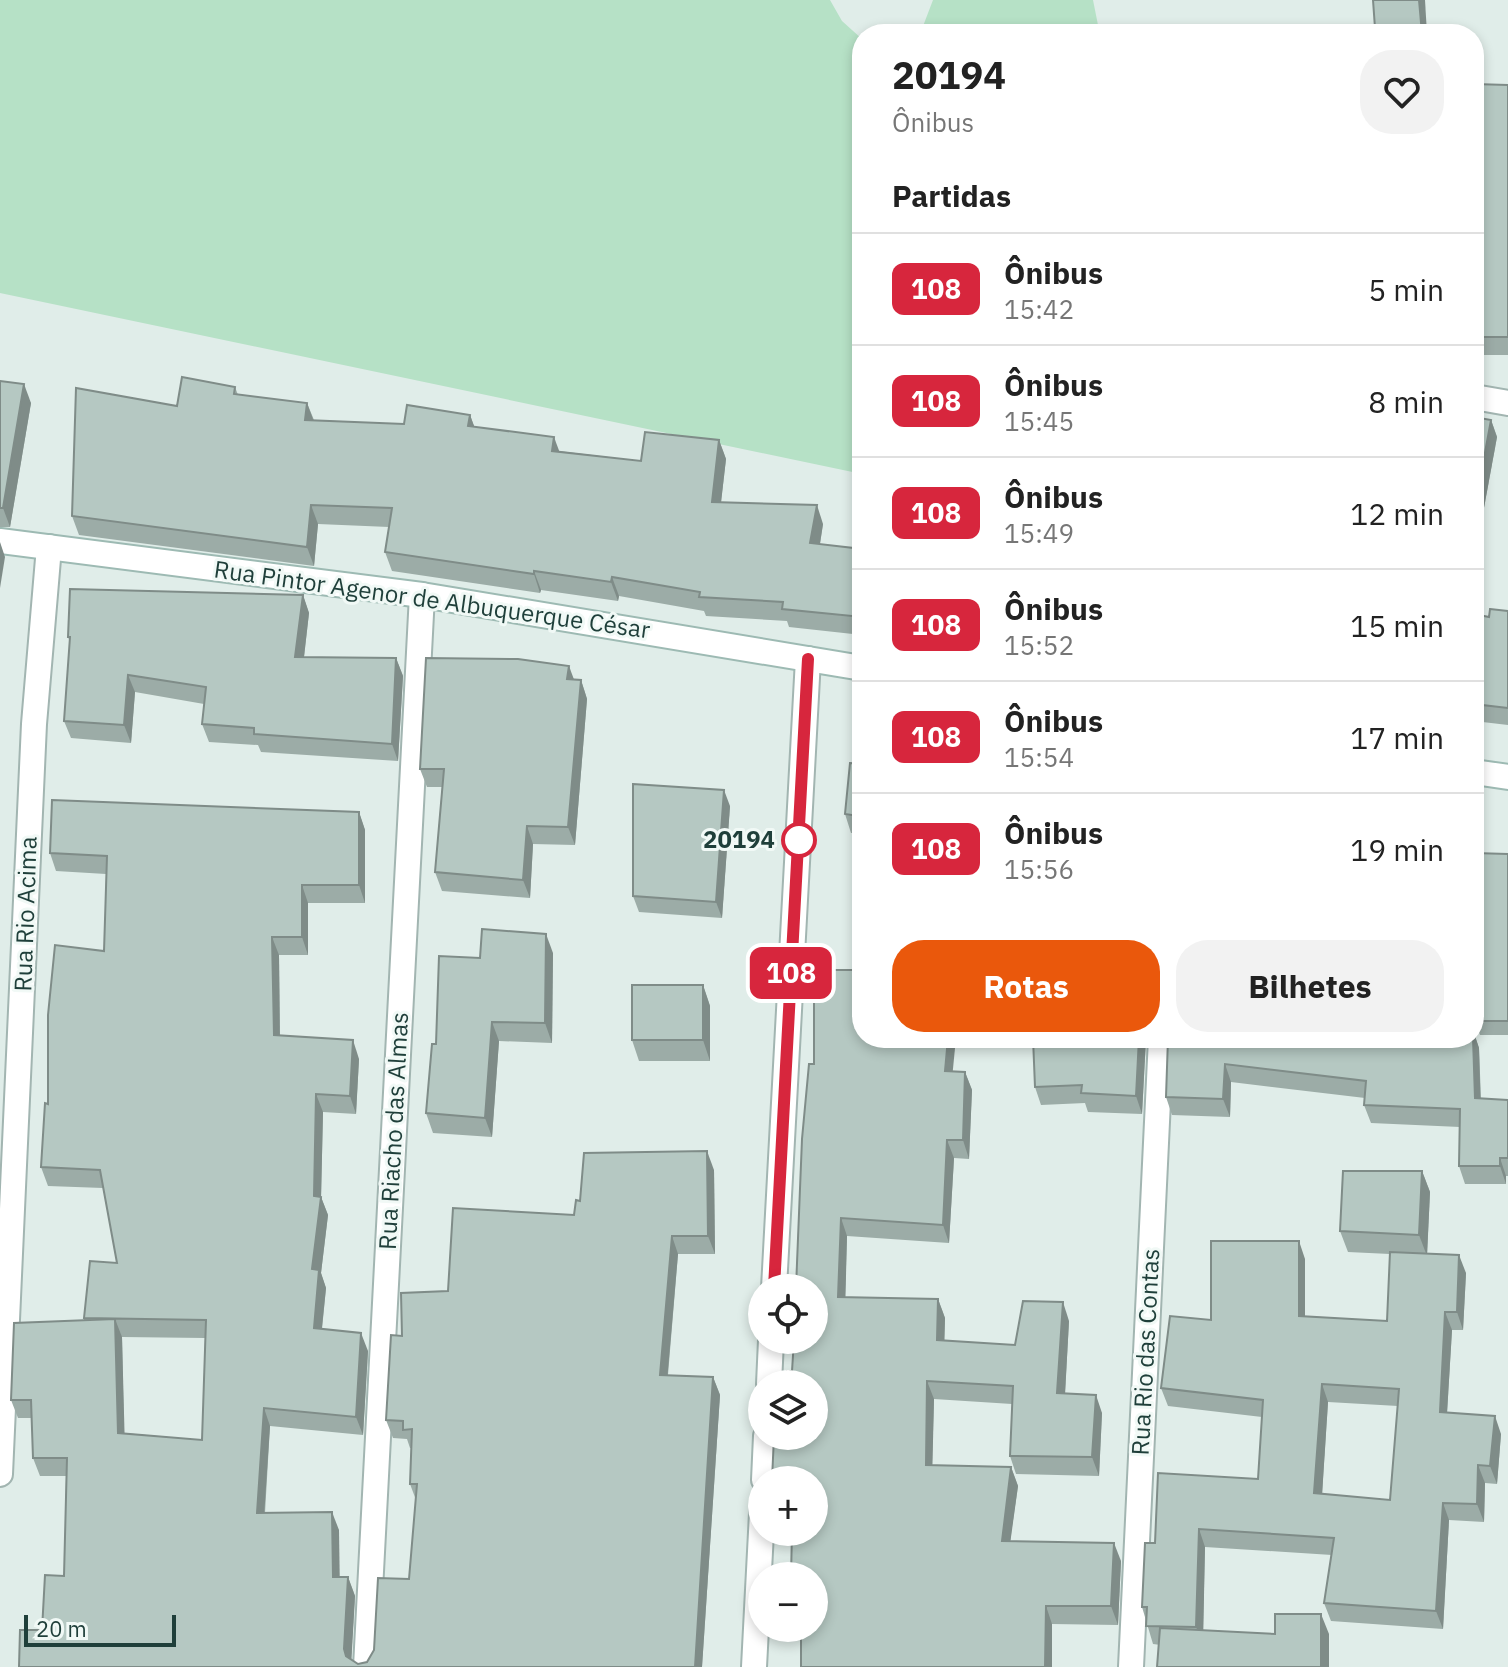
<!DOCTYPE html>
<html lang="pt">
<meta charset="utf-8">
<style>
body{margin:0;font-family:"IBM Plex Sans",sans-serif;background:#f2f2f2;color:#222;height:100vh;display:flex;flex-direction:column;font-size:30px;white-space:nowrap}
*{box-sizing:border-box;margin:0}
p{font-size:26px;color:#767676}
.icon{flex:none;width:44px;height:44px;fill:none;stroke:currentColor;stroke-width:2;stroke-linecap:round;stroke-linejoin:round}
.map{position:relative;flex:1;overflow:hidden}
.sheet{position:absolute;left:852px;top:24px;width:632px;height:1024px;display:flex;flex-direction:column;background:#fff;border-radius:32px;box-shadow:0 4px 12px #0003}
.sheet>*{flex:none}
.badge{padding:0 16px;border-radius:12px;font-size:28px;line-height:52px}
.controls{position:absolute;left:748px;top:1274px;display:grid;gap:16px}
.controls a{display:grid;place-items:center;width:80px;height:80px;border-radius:50%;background:#fff;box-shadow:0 4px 12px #0003;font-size:40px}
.scale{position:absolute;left:24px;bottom:20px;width:152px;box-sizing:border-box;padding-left:8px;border:4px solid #1f3f3a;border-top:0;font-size:22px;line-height:28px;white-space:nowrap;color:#1f3f3a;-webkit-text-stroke:6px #f1f9f6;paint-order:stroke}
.map>.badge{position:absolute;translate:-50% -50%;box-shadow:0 0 0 4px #fff}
h2{padding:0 40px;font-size:30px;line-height:72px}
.round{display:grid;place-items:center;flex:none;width:84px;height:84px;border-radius:32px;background:#f2f2f2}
.overview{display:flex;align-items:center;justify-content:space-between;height:136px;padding:0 40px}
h1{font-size:38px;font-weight:700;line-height:60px}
.button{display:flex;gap:16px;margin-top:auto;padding:16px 40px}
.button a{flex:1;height:92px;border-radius:32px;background:#ea580c;color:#fff;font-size:32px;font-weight:700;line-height:92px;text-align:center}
.button a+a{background:#f2f2f2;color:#222}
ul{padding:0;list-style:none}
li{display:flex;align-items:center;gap:24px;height:112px;padding:0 40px;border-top:2px solid #e0e0e0}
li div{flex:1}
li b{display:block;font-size:30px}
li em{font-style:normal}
li .badge{min-width:88px;font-weight:700;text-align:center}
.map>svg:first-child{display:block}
.green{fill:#b6e1c6}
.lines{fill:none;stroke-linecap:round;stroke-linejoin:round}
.street-casing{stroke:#a2b5b1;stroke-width:28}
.secondary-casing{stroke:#9dbab3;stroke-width:28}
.street{stroke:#fff;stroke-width:24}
.secondary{stroke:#fff;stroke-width:24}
.wall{fill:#9caca7;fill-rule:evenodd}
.shaded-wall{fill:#7f8c88}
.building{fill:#b5c8c2;stroke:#7f8c88;stroke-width:2;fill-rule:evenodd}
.line-casing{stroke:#fff;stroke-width:18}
.line{stroke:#d7263d;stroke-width:12}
.stop-dot{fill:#fff;stroke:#d7263d;stroke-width:4}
.labels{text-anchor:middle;stroke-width:6;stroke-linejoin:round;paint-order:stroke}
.street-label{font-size:24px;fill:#1f3f3a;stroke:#f1f9f6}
.stop-label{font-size:24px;font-weight:bold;fill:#1f3f3a;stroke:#f1f9f6;text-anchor:end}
</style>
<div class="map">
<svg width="1508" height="1667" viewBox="0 0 1508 1667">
<rect width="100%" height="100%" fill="#e0ede9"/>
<!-- green -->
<g class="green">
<polygon points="0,0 830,0 842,21 862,39 862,474 0,293"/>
<polygon points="933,0 1093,0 1098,25 1108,34 920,34"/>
</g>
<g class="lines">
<!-- street casing -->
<g class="street-casing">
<g id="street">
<polyline points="1474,397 1508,403"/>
<polyline points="774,1288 808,659"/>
<polyline points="769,1384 771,1340"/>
<polyline points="0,1474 34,724 49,547"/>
<polyline points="764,1480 766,1436"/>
<polyline points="366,1667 422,595"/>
<polyline points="754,1667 762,1513"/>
<polyline points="1131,1667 1161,1038"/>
</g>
</g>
<!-- secondary casing -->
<g class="secondary-casing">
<g id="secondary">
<polyline points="0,541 422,595 862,668"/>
<polyline points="1474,772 1508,777"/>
</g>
</g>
<!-- street -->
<use href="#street" class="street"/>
<!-- secondary -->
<use href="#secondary" class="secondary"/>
</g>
<!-- wall -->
<g class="wall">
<polygon points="1474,84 1508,85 1508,355 1474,355"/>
<polygon points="0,381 31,403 10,527 0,527"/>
<polygon points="235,387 238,395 307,403 314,420 404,424 470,415 474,426 559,451 641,461 719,440 726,459 721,502 823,524 820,544 862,549 862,635 789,627 787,621 706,616 704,611 619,596 618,601 541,590 540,593 392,571 385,552 389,527 318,524 314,566 79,535 72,516 177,406"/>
<polygon points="1474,417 1491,420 1497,437 1481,524 1474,522"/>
<polygon points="303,595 309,613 304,657 396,658 403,676 398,761 261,752 258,745 209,742 202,724 204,704 135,692 131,743 71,738 64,721 70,642 68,637"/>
<polygon points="1508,611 1508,725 1474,721 1474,614 1489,617"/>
<polygon points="574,680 581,680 587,699 575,845 533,844 530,898 442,891 435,872 442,787 427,787 420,769"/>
<polygon points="862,764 862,904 856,888 859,833 851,833 845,814"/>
<polygon points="730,806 722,918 639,912 633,896"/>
<path d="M359,812l6,18v73h-57v52h-29l1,80 79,24 -3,55 -33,-2 -2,85 7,18 -7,58 5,15 -4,41 46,22 -5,84 -93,-9 -5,87 74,17v47h9l7,19 -4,64 7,4 9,-2 7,-12 35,-71 7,-79 -6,-16 1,-36h-1l-3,-9 -14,-1 -7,-18 16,-84 46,-45 126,-76 6,-14 134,-31 1,84h-37l-10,121 45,2 7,18 -18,272h-683l23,-37 22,-54 2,-100h-26l-7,-18 -1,-40h-14l-7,-18 73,-80v-2l33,-55 -14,-75 -55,-2 -7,-19 7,-63 56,-153 2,-77 -50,-3 -6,-18zM122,1337l83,1 -3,102 -78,-7z"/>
<polygon points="1474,853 1508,854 1508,1035 1480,1035 1475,1021"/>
<polygon points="553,953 552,1043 499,1041 492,1137 433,1133 426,1113 436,1044 480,958"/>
<polygon points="703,985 710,1006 710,1061 639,1061 632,1040"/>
<polygon points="1474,1033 1479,1048 1481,1099 1508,1100 1508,1176 1506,1176 1506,1184 1465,1184 1459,1166 1460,1127 1371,1123 1364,1105 1365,1098 1231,1082 1230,1117 1172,1115 1166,1097 1168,1038 1474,1038"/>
<polygon points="1146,1038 1142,1114 1088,1112 1085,1103 1041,1105 1035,1087"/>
<polygon points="953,1071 965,1072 972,1090 969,1159 954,1158 949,1243 847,1236 845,1297 938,1299 945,1318 944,1341 1015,1345 1069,1321 1065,1394 1102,1413 1099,1476 1016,1474 1010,1456 1012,1404 934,1399 932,1465 1011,1467 1018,1486 1010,1541 1121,1561 1118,1625 1052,1624 814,1532 786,1381 792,1371 802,1139"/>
<path d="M1422,1171l8,21 -3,62 39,19 -3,57h-11l-5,83 54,21 -4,50 -12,-1 -1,39 -35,-2 -6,109 -112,-8 -7,-18 8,-48 -127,-8 -2,83 72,4h54v33l-176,-23 -11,-37 13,-64 103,-64 4,-62 -94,-11 -7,-18 50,-68 94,-61v57l82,5 3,-67 -42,-2 -8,-21zM1328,1402l70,4 -8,94 -68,-6z"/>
</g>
<!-- shaded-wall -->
<g class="shaded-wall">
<polygon points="1419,0 1425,0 1427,34 1422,34"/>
<polygon points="24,384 31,403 10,527 3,508"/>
<polygon points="307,403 314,422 305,420"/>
<polygon points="470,415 477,434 468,426"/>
<polygon points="1491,420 1497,437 1481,524 1475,507"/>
<polygon points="554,437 561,456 552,451"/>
<polygon points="719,440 726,459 719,520 712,502"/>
<polygon points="311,505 318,524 314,566 307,547"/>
<polygon points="817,505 823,524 817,562 810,543"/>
<polygon points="0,542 5,557 0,588"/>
<polygon points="534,571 541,590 540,593 534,574"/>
<polygon points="612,577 619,596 618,601 611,582"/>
<polygon points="303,595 309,613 302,674 295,657"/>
<polygon points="396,658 403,676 398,761 392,744"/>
<polygon points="569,666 576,685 567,679"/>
<polygon points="128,675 135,692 131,743 124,725"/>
<polygon points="581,680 587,699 575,845 568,827"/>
<polygon points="724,790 730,806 722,918 716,902"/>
<polygon points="359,812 365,830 365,903 359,885"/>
<polygon points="527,826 533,844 530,898 523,880"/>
<polygon points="302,885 308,903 308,955 302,937"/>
<polygon points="546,934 553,953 552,1043 545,1023"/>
<polygon points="272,937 279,955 280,1053 274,1035"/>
<polygon points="703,985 710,1006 710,1061 703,1040"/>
<polygon points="492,1022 499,1041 492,1137 485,1118"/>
<polygon points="1474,1033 1479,1048 1481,1117 1475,1098 1473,1038"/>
<polygon points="948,1038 956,1038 951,1089 945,1071"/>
<polygon points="1139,1038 1146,1038 1142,1114 1136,1096"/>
<polygon points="353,1040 359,1059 356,1114 350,1096"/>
<polygon points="1225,1064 1231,1082 1230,1117 1223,1099"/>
<polygon points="965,1072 972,1090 969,1159 963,1140"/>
<polygon points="316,1094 323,1112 321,1199 321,1197 328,1215 321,1273 326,1288 320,1346 314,1328 312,1269"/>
<polygon points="947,1140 954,1158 949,1243 943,1225"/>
<polygon points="707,1151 714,1170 715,1254 708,1236"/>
<polygon points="1500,1158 1506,1176 1506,1184 1500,1166"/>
<polygon points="1422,1171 1430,1192 1427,1256 1419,1235"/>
<polygon points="841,1218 847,1236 845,1315 838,1297"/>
<polygon points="672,1236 678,1254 666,1393 660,1375"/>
<polygon points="1299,1241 1305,1259 1305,1334 1299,1316"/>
<polygon points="1459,1255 1466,1273 1463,1330 1457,1312"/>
<polygon points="938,1299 945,1318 944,1358 937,1340"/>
<polygon points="1063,1302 1069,1321 1064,1412 1057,1393"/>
<polygon points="1445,1312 1452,1330 1446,1430 1440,1412"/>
<polygon points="115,1319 122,1337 125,1451 118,1433"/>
<polygon points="361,1333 368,1351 363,1435 356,1417"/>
<polygon points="713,1377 720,1395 702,1667 695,1667"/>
<polygon points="927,1381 934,1399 932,1483 926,1465"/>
<polygon points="1322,1384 1328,1402 1321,1511 1314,1493"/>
<polygon points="1096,1395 1102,1413 1099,1476 1092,1457"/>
<polygon points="264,1408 270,1426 263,1532 257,1513"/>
<polygon points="1495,1416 1501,1434 1497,1484 1490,1466"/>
<polygon points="1478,1465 1485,1483 1484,1522 1477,1504"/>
<polygon points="1011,1467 1018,1486 1008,1559 1002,1541"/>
<polygon points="1443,1503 1449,1520 1443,1629 1436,1611"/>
<polygon points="332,1512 339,1530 340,1595 333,1577"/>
<polygon points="1199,1529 1205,1547 1203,1644 1196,1627"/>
<polygon points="1114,1543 1121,1561 1118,1625 1111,1606"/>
<polygon points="348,1577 355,1596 351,1667 344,1649"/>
<polygon points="1046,1606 1052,1624 1052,1667 1045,1667"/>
<polygon points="1321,1614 1329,1634 1329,1667 1321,1667"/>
</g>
<!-- building -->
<g class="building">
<polygon points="1373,0 1419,0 1422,34 1289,34 1289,30 1375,28"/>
<polygon points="1474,84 1508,85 1508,337 1474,337"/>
<polygon points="182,377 235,387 234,394 307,403 305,420 404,424 407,405 470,415 468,426 554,437 552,451 641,461 645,432 719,440 712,502 817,505 810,543 862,549 862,617 782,609 783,602 699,597 700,592 612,577 611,582 534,571 534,574 385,552 392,508 311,505 307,547 72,516 76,388 177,406"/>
<polygon points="0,381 24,384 3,508 0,508"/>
<polygon points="1474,417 1491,420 1475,507 1474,507"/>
<polygon points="70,589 303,595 295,657 396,658 392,744 254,734 254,728 202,724 206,687 128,675 124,725 64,721 70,637 68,637"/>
<polygon points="1490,609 1508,611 1508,708 1474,704 1474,614 1489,617"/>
<polygon points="426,658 518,659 569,666 567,679 581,680 568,827 527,826 523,880 435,872 444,769 420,769"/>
<polygon points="850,763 862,764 862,889 856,888 859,816 845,814"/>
<polygon points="633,784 724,790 716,902 633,896"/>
<polygon points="52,800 359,812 359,885 302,885 302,937 272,937 274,1035 353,1040 350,1096 316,1094 314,1196 321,1197 312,1269 319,1270 314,1328 361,1333 356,1417 264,1408 257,1513 332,1512 333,1577 348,1577 344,1649 346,1656 358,1664 367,1662 374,1650 378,1578 409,1579 417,1484 410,1484 412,1429 403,1430 403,1421 386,1420 391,1335 402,1336 401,1293 448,1291 453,1208 574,1215 576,1200 580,1201 584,1153 707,1151 708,1236 672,1236 660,1375 713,1377 695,1667 19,1667 20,1630 42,1630 45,1575 64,1576 67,1458 33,1458 31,1400 11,1400 14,1323 115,1319 118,1433 202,1440 206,1320 84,1318 90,1261 117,1263 100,1170 41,1167 45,1103 48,1104 48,1015 55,945 104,951 107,856 50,853"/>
<polygon points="1474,853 1508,854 1508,1021 1475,1021"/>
<polygon points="482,929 546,934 545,1023 492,1022 485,1118 426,1113 432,1044 436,1044 439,956 480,958"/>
<polygon points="814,970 862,970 862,1038 948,1038 945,1071 965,1072 963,1140 947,1140 943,1225 841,1218 838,1297 938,1299 937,1340 1015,1345 1023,1301 1063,1302 1057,1393 1096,1395 1092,1457 1010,1456 1013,1386 927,1381 926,1465 1011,1467 1002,1541 1114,1543 1111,1606 1046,1606 1045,1667 801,1667 801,1628 814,1628 814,1576 791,1576 792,1532 814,1532 814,1480 772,1480 774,1436 814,1436 814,1384 771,1384 771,1380 786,1381 787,1371 792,1371 794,1340 814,1340 814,1288 796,1288 802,1139 809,1064 814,1064"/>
<rect x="632" y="985" width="71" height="55"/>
<polygon points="1033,1038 1139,1038 1136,1096 1081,1093 1082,1085 1035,1087"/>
<polygon points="1168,1038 1473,1038 1475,1098 1508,1100 1508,1158 1500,1158 1500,1166 1459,1166 1460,1109 1364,1105 1366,1081 1225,1064 1223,1099 1166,1097"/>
<polygon points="1343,1171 1422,1171 1419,1235 1340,1231"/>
<path d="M1211,1241h88v75l88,5 3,-69 69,3 -2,57h-12l-5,100 55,4 -5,50 -12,-1 -1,39 -34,-1 -7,108 -112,-8 10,-65 -135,-9 -3,98 -50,-1 1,-19h-5l3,-64h10l3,-70 100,6 5,-79 -102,-12 9,-72 41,4zM1322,1384l77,5 -9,111 -76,-7z"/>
<polygon points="1275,1614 1321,1614 1321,1667 1157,1667 1160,1628 1275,1634"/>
</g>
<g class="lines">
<!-- line casing -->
<g class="line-casing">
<polyline id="line" points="774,1288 808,659"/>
</g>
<!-- line -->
<use href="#line" class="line"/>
</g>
<!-- markers -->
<circle class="stop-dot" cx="799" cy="840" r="16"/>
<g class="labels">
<!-- street labels -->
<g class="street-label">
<text transform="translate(432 600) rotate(8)" y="8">Rua Pintor Agenor de Albuquerque César</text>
<text transform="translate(26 914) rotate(-88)" y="8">Rua Rio Acima</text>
<text transform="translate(394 1131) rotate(-87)" y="8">Rua Riacho das Almas</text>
<text transform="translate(1146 1352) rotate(-87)" y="8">Rua Rio das Contas</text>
</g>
<!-- stop labels -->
<g class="stop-label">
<text x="775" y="848">20194</text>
</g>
</g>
</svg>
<div class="controls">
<a><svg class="icon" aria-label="locate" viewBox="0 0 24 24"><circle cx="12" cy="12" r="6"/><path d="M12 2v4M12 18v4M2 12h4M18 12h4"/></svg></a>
<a><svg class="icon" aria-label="layers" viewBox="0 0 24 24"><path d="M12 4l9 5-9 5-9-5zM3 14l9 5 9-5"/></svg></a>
<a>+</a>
<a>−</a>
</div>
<div class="scale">20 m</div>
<b class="badge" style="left:791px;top:973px;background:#d7263d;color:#fff">108</b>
<section class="sheet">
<div class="overview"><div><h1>20194</h1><p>Ônibus</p></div><a class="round"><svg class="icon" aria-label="heart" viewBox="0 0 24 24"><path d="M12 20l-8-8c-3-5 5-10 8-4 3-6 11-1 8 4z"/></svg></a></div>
<h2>Partidas</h2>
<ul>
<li><span class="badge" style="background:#d7263d;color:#fff">108</span><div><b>Ônibus</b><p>15:42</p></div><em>5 min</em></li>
<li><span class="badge" style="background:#d7263d;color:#fff">108</span><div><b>Ônibus</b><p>15:45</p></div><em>8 min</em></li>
<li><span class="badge" style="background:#d7263d;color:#fff">108</span><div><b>Ônibus</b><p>15:49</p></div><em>12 min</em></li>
<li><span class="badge" style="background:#d7263d;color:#fff">108</span><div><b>Ônibus</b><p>15:52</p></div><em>15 min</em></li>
<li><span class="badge" style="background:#d7263d;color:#fff">108</span><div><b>Ônibus</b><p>15:54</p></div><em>17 min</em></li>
<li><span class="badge" style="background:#d7263d;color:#fff">108</span><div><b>Ônibus</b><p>15:56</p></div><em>19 min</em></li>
</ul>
<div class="button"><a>Rotas</a><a>Bilhetes</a></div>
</section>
</div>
